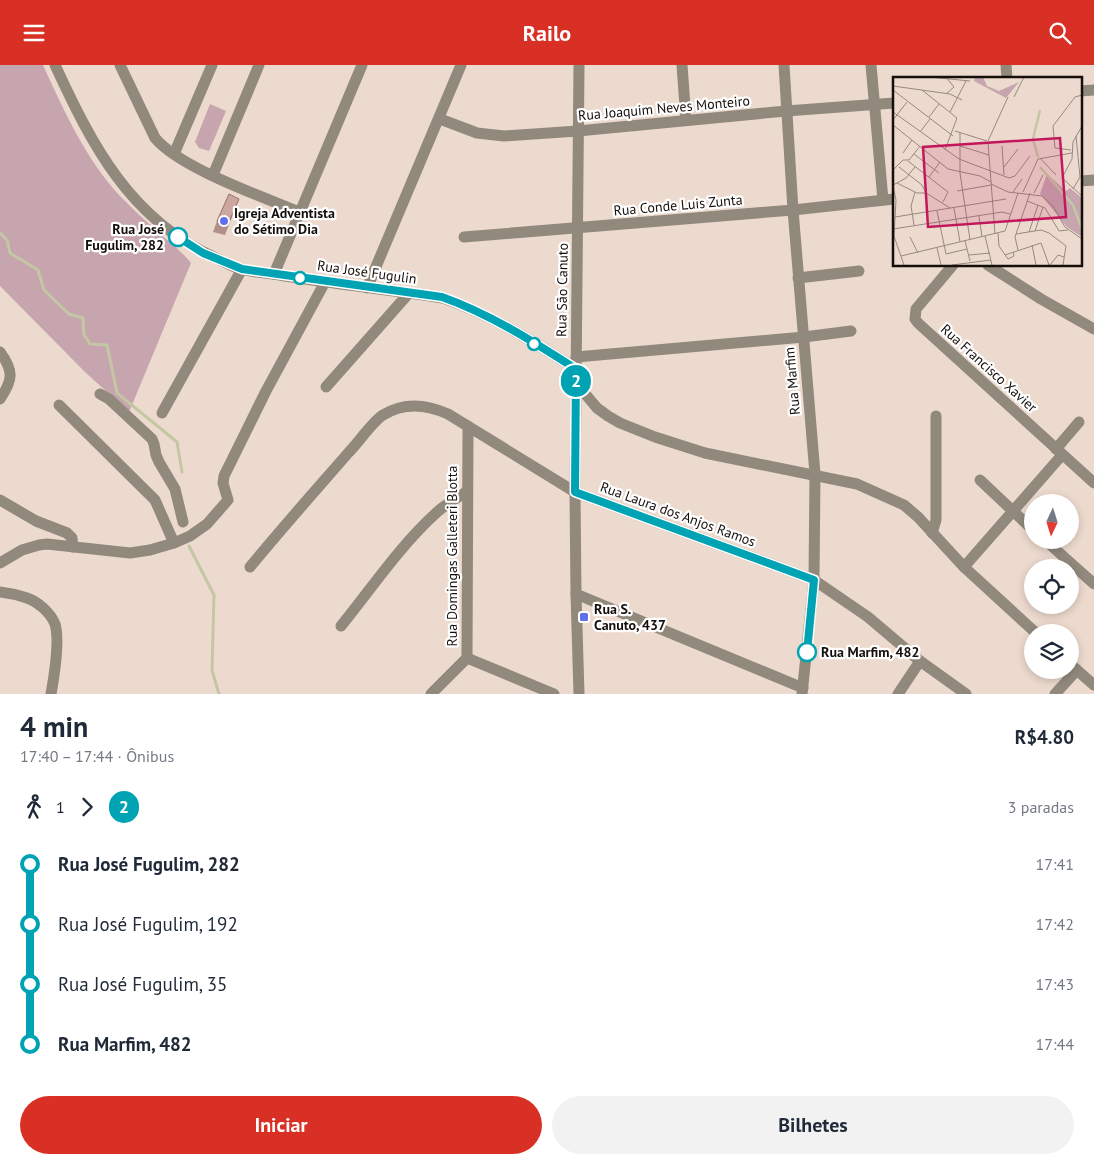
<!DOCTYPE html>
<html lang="pt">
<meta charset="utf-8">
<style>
body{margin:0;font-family:"PT Sans",sans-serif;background:#f2f2f3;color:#1f2937;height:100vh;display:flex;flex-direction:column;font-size:19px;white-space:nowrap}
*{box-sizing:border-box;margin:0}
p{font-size:16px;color:#747a83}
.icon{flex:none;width:28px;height:28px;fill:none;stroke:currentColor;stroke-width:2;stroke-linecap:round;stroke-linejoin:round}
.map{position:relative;height:629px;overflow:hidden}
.panel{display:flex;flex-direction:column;background:#fff;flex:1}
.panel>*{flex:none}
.badge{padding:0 10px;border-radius:16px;font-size:18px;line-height:32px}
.needle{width:32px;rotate:184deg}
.fabs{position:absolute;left:1024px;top:429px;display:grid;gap:10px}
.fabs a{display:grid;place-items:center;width:55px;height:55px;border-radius:50%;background:#fff;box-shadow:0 2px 8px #0003;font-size:25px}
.map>.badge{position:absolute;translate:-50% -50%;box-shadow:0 0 0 2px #fff}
.legs{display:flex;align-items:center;gap:8px;height:55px;padding:0 20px;font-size:16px}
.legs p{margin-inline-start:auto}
.overview{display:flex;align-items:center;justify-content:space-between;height:85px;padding:0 20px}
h1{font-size:28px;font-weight:600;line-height:38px}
.button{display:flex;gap:10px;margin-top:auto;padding:10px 20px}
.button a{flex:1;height:58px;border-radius:30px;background:#d93025;color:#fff;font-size:20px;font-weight:600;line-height:58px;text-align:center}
.button a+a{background:#f2f2f3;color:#1f2937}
ul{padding:0 20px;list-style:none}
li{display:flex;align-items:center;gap:18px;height:60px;font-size:19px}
li i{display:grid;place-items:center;width:8px;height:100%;margin:0 6px;background:currentColor}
li i::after{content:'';width:12px;height:12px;margin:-6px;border:4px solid;border-radius:50%;background:#fff}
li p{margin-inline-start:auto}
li:first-child i{background:linear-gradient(#0000 50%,currentColor 0)}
li:last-child i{background:linear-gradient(currentColor 50%,#0000 0)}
header{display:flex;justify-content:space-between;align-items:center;height:65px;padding:0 20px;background:#d93025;color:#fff;font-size:22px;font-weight:600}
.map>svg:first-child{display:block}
.green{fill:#c7a5af}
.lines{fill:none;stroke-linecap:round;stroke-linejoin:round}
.stream{stroke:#c4c7a3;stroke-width:3}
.minor{stroke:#91897c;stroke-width:11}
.wall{fill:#b18f8a}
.building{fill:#cea6a0;stroke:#907470}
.line-1-casing{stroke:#fff;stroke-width:11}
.line-1{stroke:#00a3b4;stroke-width:8}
.poi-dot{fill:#6170e8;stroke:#fff;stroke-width:2}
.stop-1-dot{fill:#fff;stroke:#00a3b4;stroke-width:2.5}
.labels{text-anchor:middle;stroke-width:4.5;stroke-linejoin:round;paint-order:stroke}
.street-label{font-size:14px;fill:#150f0b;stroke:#fff}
.poi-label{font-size:14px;font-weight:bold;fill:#150f0b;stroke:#fff;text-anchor:start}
.stop-label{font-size:14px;font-weight:bold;fill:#150f0b;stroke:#fff;text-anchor:end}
.inset-river{fill:none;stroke:#c4c7a3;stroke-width:2.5}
.inset-road{fill:none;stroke:#978980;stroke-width:1}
.view{fill:#c2185b;fill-opacity:0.15;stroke:#c2185b;stroke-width:2.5}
.inset-edge{fill:none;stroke:#150f0b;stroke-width:2.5}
</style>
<header><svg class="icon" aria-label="menu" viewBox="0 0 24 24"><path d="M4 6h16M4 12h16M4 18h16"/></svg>Railo<svg class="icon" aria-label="search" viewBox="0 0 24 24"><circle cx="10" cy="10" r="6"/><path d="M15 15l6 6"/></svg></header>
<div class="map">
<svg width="1094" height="629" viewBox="0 0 1094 629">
<rect width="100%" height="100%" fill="#eddace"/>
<!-- green -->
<g class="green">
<path d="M0,0h43c21,46 43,95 78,132 11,11 22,22 34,32 12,12 25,20 36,34l-62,149 -44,-40 -85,-86z"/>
<polygon points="210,39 226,46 209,86 199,83 195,77"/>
</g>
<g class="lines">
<!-- stream -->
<g class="stream">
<polyline points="0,168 7,175 10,188 38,205 44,225 69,249 83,253 84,270 90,279 107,280 117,328 177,377 182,407"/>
<polyline points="189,481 214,530 212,605 219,629"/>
</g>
<!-- minor -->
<g class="minor">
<path d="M55,0c37,80 75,155 161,193 9,4 18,10 28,12 13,3 27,3 41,6 52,8 105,14 158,22 47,16 91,44 133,71"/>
<path d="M120,0l35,73c25,30 106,58 144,74"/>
<polyline points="682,0 686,55"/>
<polyline points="784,0 793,145 815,409 814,515 802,629"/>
<polyline points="871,0 883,135"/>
<polyline points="1006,0 1007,14"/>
<polyline points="1080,26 1094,25"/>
<polyline points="440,54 477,68 504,71 578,66 786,46 894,38"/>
<polyline points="174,89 212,0"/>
<polyline points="213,110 259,0"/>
<polyline points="1080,116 1094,115"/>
<polyline points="464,172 793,145 894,134"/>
<polyline points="953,200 916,244 915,254 918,258 1094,418"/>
<polyline points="988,200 1041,234 1094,264"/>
<polyline points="274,209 362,0"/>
<polyline points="798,213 859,206"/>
<polyline points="367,223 461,0"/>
<path d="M0,287c14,19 13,28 0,47"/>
<polyline points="576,292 804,272 851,266"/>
<polyline points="576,318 597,343 608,351 620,358 655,372 705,388 857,419 904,440 918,452 964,502 1036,568"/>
<polyline points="326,322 409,228"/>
<polyline points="100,329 109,334 152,374 154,379 156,390 159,397 175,424 183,457"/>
<polyline points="59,340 155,435 174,478"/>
<polyline points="162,348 242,204"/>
<polyline points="1056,384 1079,357"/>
<polyline points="980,415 1032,464"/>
<polyline points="0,435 36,456 67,468 72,473 73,482"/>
<polyline points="932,468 936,455 936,351"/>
<polyline points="1045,475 1094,519"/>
<polyline points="0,498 22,485 39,480 47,479 130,488 150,485 174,478 190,471 207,459 228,435 223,418 224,411 266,326 325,217"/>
<path d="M250,502c32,-39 66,-77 99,-115 9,-9 24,-31 34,-37 21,-13 43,-11 65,-1l127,78 239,88 54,37 52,44 46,33"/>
<polyline points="964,502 1062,390"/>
<path d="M0,527c9,1 18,3 27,6 11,4 23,14 28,26 5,16 -1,53 -4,70"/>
<polyline points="576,529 803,623"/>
<path d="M341,561c30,-37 58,-79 94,-112 9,-9 21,-15 31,-22"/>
<polyline points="467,593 468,361"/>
<polyline points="467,593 554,629"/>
<polyline points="1070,599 1094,620"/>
<polyline points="431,629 467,593"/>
<polyline points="579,629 576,529 575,427 579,0"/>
<polyline points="898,629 920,596"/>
<polyline points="1055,629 1077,605"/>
</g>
</g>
<!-- wall -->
<polygon class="wall" points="239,134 225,170 213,167 217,156"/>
<!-- building -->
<polygon class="building" points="229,129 239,134 228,159 217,156"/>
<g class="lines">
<!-- line-1 casing -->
<g class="line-1-casing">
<path id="line-1" d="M178,172l25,16 39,16 200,28c48,17 92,45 134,72l-1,123 239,88 -7,72"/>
</g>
<!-- line-1 -->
<use href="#line-1" class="line-1"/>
</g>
<!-- markers -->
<g class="poi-dot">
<circle cx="224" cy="156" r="5"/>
<rect x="579" y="547" width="10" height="10" rx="2.5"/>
</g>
<g class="stop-1-dot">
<circle cx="178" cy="172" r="9"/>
<circle cx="300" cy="213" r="6"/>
<circle cx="534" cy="279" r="6"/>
<circle cx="807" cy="587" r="9"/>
</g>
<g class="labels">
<!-- street labels -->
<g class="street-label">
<text transform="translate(664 43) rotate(-5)" y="5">Rua Joaquim Neves Monteiro</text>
<text transform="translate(678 140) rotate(-5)" y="5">Rua Conde Luis Zunta</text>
<text transform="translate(367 207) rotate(8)" y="5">Rua José Fugulin</text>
<text transform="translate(562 225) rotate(-89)" y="5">Rua São Canuto</text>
<text transform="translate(989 303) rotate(42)" y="5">Rua Francisco Xavier</text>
<text transform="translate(792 316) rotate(-95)" y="5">Rua Marfim</text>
<text transform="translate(678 449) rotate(20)" y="5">Rua Laura dos Anjos Ramos</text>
<text transform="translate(452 491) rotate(-90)" y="5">Rua Domingas Galleteri Blotta</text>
</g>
<!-- poi labels -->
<g class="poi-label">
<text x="234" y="153">Igreja Adventista<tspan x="234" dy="16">do Sétimo Dia</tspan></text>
<text x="594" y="549">Rua S.<tspan x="594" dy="16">Canuto, 437</tspan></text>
</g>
<!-- stop labels -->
<g class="stop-label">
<text x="164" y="169">Rua José<tspan x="164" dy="16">Fugulim, 282</tspan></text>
<text x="821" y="592" text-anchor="start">Rua Marfim, 482</text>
</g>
</g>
<!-- overview -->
<g transform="translate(893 12)">
<rect width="189" height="189" fill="#eddace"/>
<path d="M82,0h8l4,9 12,5 20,-9 -13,16 -32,-17zM154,97l19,17 4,-3 12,10v39l-15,-10 -27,-33z" fill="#c7a5af"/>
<path class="inset-river" d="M145,80l-5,-18 7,-29M147,90l33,38 9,24"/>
<path class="inset-road" d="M36,0l41,4M53,0l8,10 -7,6M0,9l57,8 12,6M0,13l60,46M29,13l35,28 -12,32M121,20l10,-20M0,35l66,47 50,19 6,-2 15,-20M57,35l16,-31M36,40l10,-13M0,43l14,-18M0,48l55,44 32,7 11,6M189,49l-9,16 -1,17 -10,19 20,18M62,54l32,10M27,55l10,-13M67,56v40l10,67M95,64l20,-44M95,65l7,92M67,69l29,9M109,69l2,29M178,73l-16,-2 -2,-22 22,-29 7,-2M10,76l9,-13M21,77l25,19M147,81l16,17M15,84l40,31 -5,10M6,90l23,18 4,8 24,15M111,90l14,-18M0,93l10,-10h6l11,-14M36,100l11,-15M4,106l20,10h9M98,107l17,8 34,4 11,10 12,21 17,12M0,108l13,-7 9,-11M0,109l3,14 -2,36 10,29M180,112l7,-12 -4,-41M64,114l34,-6M120,115l9,-13M130,115l15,-33 34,-6M141,116l9,-18M134,124l18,7 14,23 9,-1M61,131l6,34M44,134l9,43 21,-5M86,139l3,21M2,140l111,-18M21,148l-3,-19 4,-14M0,152l109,-17 8,2M112,154l13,-38M142,154l8,-24M136,155l9,-27M105,156l1,13 9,13 6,-3 -1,-4M123,157l25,-4 8,3 17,13 -3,19M92,159l7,29M17,160l8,16M72,164l5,20M139,168l4,20M44,171l4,17M125,173l-3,-13 15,-44M76,178l21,-2M112,178l36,-12 8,22M8,179l104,-25M59,188l39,-5M157,188l8,-10 6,2"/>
<path class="view" d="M167,61l6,79 -138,10 -5,-80z"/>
<rect width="189" height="189" class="inset-edge"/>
</g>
</svg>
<div class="fabs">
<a><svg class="needle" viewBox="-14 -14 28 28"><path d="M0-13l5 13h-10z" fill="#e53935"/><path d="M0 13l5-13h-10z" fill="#747a83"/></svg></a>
<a><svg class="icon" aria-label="locate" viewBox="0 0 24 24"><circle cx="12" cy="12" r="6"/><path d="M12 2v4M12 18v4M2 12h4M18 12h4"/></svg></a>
<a><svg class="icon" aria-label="layers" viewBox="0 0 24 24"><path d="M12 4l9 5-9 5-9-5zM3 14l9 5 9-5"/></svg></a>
</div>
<b class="badge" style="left:576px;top:316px;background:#00a3b4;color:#fff">2</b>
</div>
<section class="panel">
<div class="overview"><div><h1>4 min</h1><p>17:40 – 17:44 · Ônibus</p></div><b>R$4.80</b></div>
<div class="legs"><svg class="icon" aria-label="walk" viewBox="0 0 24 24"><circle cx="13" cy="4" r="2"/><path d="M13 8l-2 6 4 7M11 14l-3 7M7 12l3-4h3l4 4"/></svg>1<svg class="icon" aria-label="forward" viewBox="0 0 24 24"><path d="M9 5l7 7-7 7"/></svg><b class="badge" style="background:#00a3b4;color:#fff">2</b><p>3 paradas</p></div>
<ul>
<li><i style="color:#00a3b4"></i><b>Rua José Fugulim, 282</b><p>17:41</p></li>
<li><i style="color:#00a3b4"></i><span>Rua José Fugulim, 192</span><p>17:42</p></li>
<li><i style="color:#00a3b4"></i><span>Rua José Fugulim, 35</span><p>17:43</p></li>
<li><i style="color:#00a3b4"></i><b>Rua Marfim, 482</b><p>17:44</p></li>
</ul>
<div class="button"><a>Iniciar</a><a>Bilhetes</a></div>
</section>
